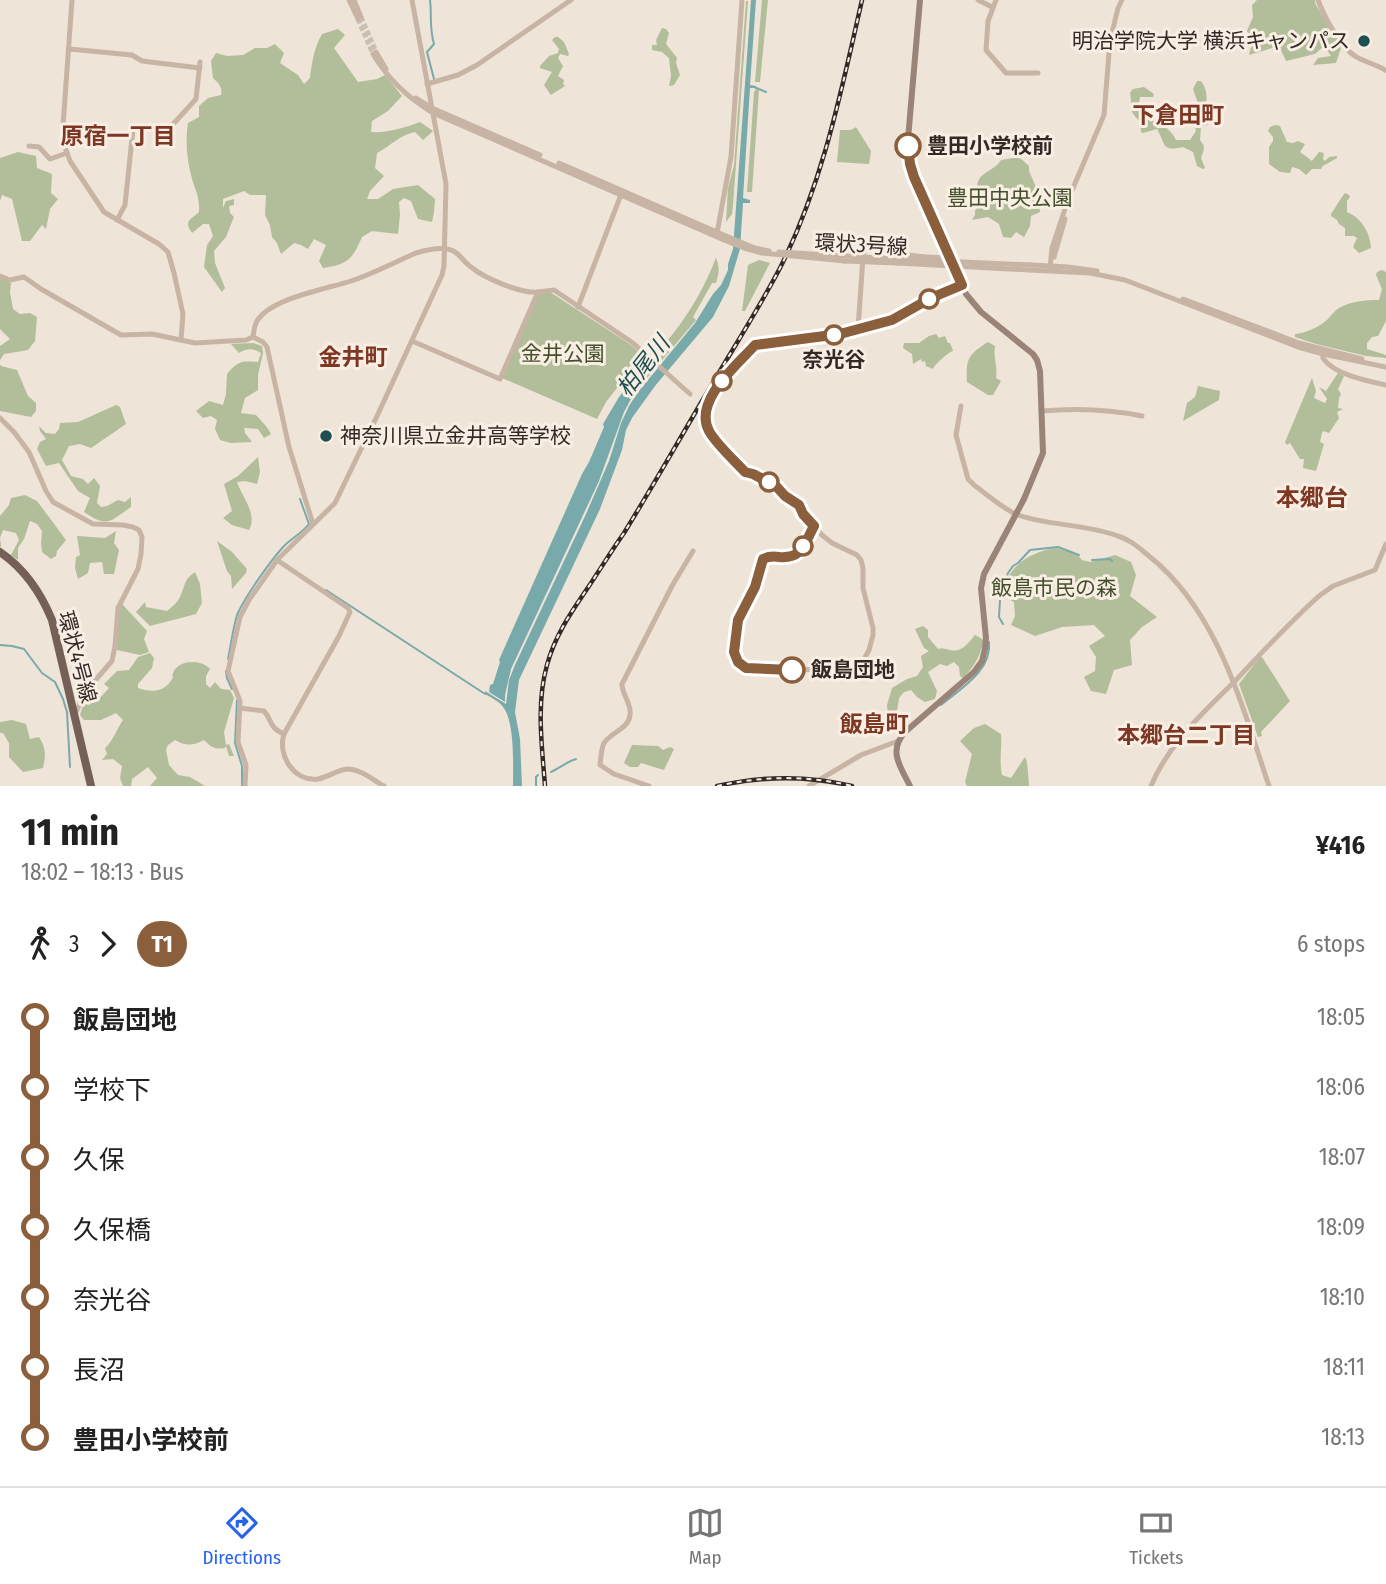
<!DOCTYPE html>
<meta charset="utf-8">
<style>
body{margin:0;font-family:"Fira Sans Condensed","Noto Sans JP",sans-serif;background:#f6f6f6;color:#222;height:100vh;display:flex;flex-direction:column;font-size:26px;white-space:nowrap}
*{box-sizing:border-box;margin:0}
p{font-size:23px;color:#767676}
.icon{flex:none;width:38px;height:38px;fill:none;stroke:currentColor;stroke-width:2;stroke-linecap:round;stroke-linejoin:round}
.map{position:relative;height:786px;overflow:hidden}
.side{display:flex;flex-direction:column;background:#fff;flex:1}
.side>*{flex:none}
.badge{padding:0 14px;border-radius:23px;font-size:24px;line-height:46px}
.map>.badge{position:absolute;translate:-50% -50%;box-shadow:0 0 0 4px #fff}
.legs{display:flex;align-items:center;gap:10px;height:77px;padding:0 21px;font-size:23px}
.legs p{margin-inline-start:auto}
.overview{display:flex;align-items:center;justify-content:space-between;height:119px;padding:0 21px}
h1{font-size:38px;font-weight:700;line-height:52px}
ul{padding:0 21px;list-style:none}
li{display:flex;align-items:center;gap:24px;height:70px;font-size:26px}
li i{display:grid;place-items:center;width:10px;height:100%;margin:0 9px;background:currentColor}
li i::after{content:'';width:18px;height:18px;margin:-9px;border:5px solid;border-radius:50%;background:#fff}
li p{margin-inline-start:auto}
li:first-child i{background:linear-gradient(#0000 50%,currentColor 0)}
li:last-child i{background:linear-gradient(currentColor 50%,#0000 0)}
.tab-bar{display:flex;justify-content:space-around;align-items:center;height:98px;border-top:2px solid #e0e0e0;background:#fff;font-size:19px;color:#767676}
.tab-bar a{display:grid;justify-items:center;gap:4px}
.tab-bar .current{color:#2563eb}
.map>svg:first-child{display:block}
.green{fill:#b2bd99}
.water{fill:#79aaab}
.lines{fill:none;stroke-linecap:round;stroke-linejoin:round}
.stream{stroke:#79aaab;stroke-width:2}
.tertiary-tunnel{stroke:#c9bfb4;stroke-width:5;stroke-dasharray:5 2.5;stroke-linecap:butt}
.tertiary{stroke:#c7b4a5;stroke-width:5}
.secondary{stroke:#9a8377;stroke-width:6}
.primary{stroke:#746057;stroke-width:8}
.rail-casing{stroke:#332a26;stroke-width:4.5}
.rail{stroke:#f8eee4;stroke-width:2;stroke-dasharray:5;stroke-linecap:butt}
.tertiary-bridge{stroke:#c7b4a5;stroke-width:5}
.line-1-casing{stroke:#fff;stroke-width:16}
.line-1{stroke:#8b5e3c;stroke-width:10}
.poi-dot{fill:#1e4f52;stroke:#f8eee4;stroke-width:2.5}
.stop-1-dot{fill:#fff;stroke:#8b5e3c;stroke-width:3.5}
.labels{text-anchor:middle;stroke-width:6;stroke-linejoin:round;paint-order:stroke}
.poi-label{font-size:21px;fill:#332a26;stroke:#f8eee4;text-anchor:end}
.stop-label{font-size:21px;font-weight:bold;fill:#332a26;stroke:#f8eee4;text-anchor:start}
.park-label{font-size:21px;fill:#43502b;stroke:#f8eee4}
.street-label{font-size:21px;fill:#332a26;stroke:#f8eee4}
.neighbourhood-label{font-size:23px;font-weight:bold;fill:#7e3723;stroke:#f8eee4}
.water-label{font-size:23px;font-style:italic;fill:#1e4f52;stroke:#f8eee4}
.quarter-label{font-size:24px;font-weight:bold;fill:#7e3723;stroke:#f8eee4}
</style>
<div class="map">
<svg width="1386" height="786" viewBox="0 0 1386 786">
<rect width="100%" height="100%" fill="#efe4d8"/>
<!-- green -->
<g class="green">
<polygon points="762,0 768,0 760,82 755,82"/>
<polygon points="1257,0 1315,0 1315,3 1341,48 1336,63 1313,65 1318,58 1331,56 1324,46 1315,54 1286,61 1279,46 1249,55 1253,40 1247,31 1253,17 1252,5"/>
<polygon points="746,1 748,1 733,205 732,214 726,222 728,188 734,165"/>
<polygon points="662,28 666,29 669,33 666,44 677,58 676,63 680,75 674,85 669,86 671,76 669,58 662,52 652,50 652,45 657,45 656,40"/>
<path d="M338,29l7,6 -11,13 24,34 19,-3 8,-4 17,21 -14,15 -16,10 -1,11c17,1 33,-4 49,-10l13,9 -10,9 -8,-8c-15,3 -25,14 -38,21l-2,15 9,8 -14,15 -3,8h11l15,-10 25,-4 17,14 -1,13 -2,10 -14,-3 -7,-18 -7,-3 -5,4 1,13 -2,19 -26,-3 -10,6c-10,23 -14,27 -39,31l-4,-7 7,-16 -12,-6 -6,10 -7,-4 -7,-2 -13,11 -4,-11 -5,-6 -2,-12 -5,-10 1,-20h-16l-6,-4 -21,8v9l3,-7 8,-2v6l-5,1 1,7 4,4 -8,20 -12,14 1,12 10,25 -3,4 -18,-25 3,-22 6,-9 -4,-12h-6l-11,9c-8,-12 -3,-12 7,-21 1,-12 -3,-21 -7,-33 -5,-19 -7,-36 -4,-56l11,-6v-11l9,-8 13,-3c2,-8 -3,-12 -8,-17l-2,-17 5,-8 11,3 16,-1 12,-7h12l8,-4 9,9 -4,10 18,12 6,9 6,-6c2,-16 4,-30 12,-44z"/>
<polygon points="555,37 558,37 564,42 569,54 568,56 560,54 558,58 563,66 558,76 564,80 563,84 565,86 551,95 544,85 552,72 540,68 540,66 549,56 558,53 559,49 552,40"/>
<path d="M1197,81h4c8,11 5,18 5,31 0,4 2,9 2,13l-7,1 -1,14c6,7 4,9 1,18l4,10 -2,1 -6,-3 -4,-14 -10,-5c-22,5 -17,-3 -26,-18l-14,4 -2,-1 -1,-11c-13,-11 -7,-14 -10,-28l3,-4 11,-2 10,7 -1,3h-13l-1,6 5,3 1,11c13,6 25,10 31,23h14l6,-9 -4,-19 7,-6 -6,-17z"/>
<polygon points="756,89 759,90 752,192 747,192 754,92"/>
<polygon points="1275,125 1280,126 1287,142 1293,143 1298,141 1305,144 1300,152 1312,161 1319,152 1324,153 1323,159 1325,161 1329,157 1337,156 1337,158 1323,166 1321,169 1312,169 1306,175 1299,169 1292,167 1290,173 1280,172 1269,164 1269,147 1273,141 1273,137 1268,131 1270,127"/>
<polygon points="856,127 871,151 869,164 837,162 840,130 851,130"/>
<polygon points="18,152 36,156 37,168 52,174 51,193 58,199 50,209 46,229 42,225 30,241 22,241 12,199 2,195 0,201 0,158"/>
<path d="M1019,157l10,9v5l7,16 4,25 -9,4 -1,10 -6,11 -8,-5 -5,6 -8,-1 -4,-13 -11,-7 -16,3 3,-5v-4l9,-15 -7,-10c2,-15 17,-14 24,-26z"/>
<path d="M1345,193l4,2 1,2 -3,4v11c15,6 23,21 24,36l-12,5 -6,-6 4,-9 -3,-2h-9v-8l-6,-4 -2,-4 -6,-4v-2c5,-7 9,-15 14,-21z"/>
<path d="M716,258c4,9 3,16 0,25h-4l-19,34 3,3 -49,58 -8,-5c9,-14 22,-25 33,-38 19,-24 33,-49 44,-77z"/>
<polygon points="759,260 770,263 745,311 742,311 748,265"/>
<path d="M1382,270l4,2v49l-8,15 -6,1 -5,6v6l19,6v3l-20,-2 -50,-12 -21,-7v-3c11,-1 24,-7 32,-14 4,-4 7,-9 12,-12 12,-7 27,-8 40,-8l3,-11 -6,-14 1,-3z"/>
<polygon points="0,278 11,283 10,292 13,309 20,314 30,313 37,317 35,341 28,350 4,354 0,360 0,346 10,339 0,329"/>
<polygon points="550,292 631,345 643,355 606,402 597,419 502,378 539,293"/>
<path d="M936,334l3,4 6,-2 3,7h2l3,8c-4,1 -18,13 -20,18l-7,-3 -1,-5 -3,1 -1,-3 -8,5 -1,-10 -9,-6 1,-5h15l10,-7z"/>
<path d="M988,342l7,4c-2,11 3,21 1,32l5,3 -8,14h-5l-21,-13c-1,-24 1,-27 21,-40z"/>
<path d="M253,343l9,3 1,7 -5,22v15l-13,8 -4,15 15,2c6,7 11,11 15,19l-7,4 -6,-9 -14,-1 1,5 7,9 -21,1 -11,-3 -5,-11 2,-9 -6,-4 -8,2 -7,-7 13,-10 14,4 3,-11 1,-20c11,-13 14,-13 31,-12l3,-9c-8,-5 -14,-5 -22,0l-8,-9z"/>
<polygon points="0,364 1,366 17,370 28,396 36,403 36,411 31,417 0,411"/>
<polygon points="1338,373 1344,376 1338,389 1341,394 1339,398 1338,408 1343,409 1337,412 1339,418 1329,433 1323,431 1322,433 1320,442 1324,444 1316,471 1303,468 1304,459 1300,459 1290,443 1287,445 1285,442 1312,378 1316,391 1314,398 1325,403 1327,399 1319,387 1326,391"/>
<polygon points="1198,386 1220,391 1219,400 1183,421 1187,403 1195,397"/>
<path d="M116,405l4,2 6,17 -35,24 -11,-4 -11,2 -7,14 9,16 12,3 5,5 6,-6 6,8 -3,17 4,4 6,-1 11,-6 7,2 6,-5v10c-22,15 -23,21 -47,5l6,-14 -12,-7 -19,-28 -13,3 -9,-17 3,-7 6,-3 -6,-8 -1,-5 7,7 9,1 4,-5 1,-6 18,-1z"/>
<path d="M258,457l2,15 -3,12 -12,-3 -8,1c5,15 21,32 12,48l-17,-5 -9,-7 9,-7 -8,-27 14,-8z"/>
<polygon points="25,495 37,501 66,540 57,551 56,556 51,559 42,552 41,543 42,531 37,524 30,521 24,539 18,548 18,560 11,555 19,540 16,533 3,530 0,538 1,546 0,548 0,516 9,505 11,498"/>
<polygon points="116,531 114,543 119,550 114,574 104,574 102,562 90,563 88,573 78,579 75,568 76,557 80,555 77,536 105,538"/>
<polygon points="217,541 232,552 247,569 246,573 232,589 231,576 227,571"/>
<path d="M1056,548l21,6 5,6 8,2 25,-7 16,7 5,13 -6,21 27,21 -15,10 -12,13 2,25 -18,5 -8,24 -15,-3 -7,-14 11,-6 1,-14 -7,-11 16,-10 -11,-11 -32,2 -27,9 -24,-11 4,-9 -1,-14 -11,-6c1,-5 2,-12 4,-17 10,-19 29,-28 49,-31z"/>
<path d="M195,572l5,12 2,19 -6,11 -46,12 -14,-14 9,-10 1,5 21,4c5,-4 10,-8 13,-14 5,-11 4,-18 15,-25z"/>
<polygon points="122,604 147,631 144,639 149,652 140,655 117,650 119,609"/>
<path d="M923,626l5,4v7l10,12c4,-1 8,0 12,1 12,3 18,-7 25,-15l9,5c-4,16 -9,26 -21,38l-3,-2 -1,-9 -5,-5 -7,4 -7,-2 -12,8 9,19 -2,8 -10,3 -8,-5 -6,-7 -7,2 -5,6 -3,21 -8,-3 -1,-11 5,-17 15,-9 10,-3 6,-9 -2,-11 8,-5 -5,-3 -9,-19z"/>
<path d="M150,653l4,5 -2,10 -14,16v4c11,4 24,5 32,-6 7,-9 -1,-1 4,-11 7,-12 28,-11 36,-2l-4,7v8l4,4 5,-6 6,7 9,1 4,8 -10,34 2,13 3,-1 5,12h-5l-3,-10 -1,2c-10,2 -14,-1 -21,-8 -12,6 -18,6 -29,0l-7,5 -2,5 3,15 9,10 12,2 15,9h-55l7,-8 -9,-11 -16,12 -1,7h-8l-3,-8 2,-12 -9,-7 -11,1 5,-6 -2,-6c9,-8 11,-18 18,-28l-7,-7 -15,7h-17l-4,-5 4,-13 14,-2 11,-12 -5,-4 13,-13 12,-1 9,-13z"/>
<polygon points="1260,657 1262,657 1290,701 1261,732 1262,736 1258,737 1239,684"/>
<path d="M12,720l14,4 4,15 9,-2c7,11 7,18 4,31l-20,4 -14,-15v-14l-6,-10h-3v-11z"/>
<path d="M985,724l16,10c1,15 -2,25 1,41l9,3 14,-21 2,5 2,24h-62l-2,-4 7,-28 -12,-13 14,-13z"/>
<polygon points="632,745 658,746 663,750 670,747 674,749 664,770 641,763 638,767 630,767 624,763"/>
</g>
<!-- water -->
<g class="water">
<path d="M751,0h5l-6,85 6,1v2h-6l-7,110 7,2v3h-7l-3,46 -11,37 -16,31 -58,69 -23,32 -6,12 -4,20 -22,59 -81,171 -4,32 5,27 2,47h-9c0,-19 2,-65 -10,-79 -4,-6 -13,-10 -18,-13v-3l21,13 3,-24 6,-15 71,-151 23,-53 12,-38 8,-17 9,-14 57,-69 18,-29 8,-9 7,-15v-6l5,-15z"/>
<polygon points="639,373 647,378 632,397 624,412 599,481 511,669 505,695 505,702 489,692 490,685 493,684 500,662 499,660 582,474 589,462 604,427 603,424 619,397"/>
</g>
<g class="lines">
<!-- stream -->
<g class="stream">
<path d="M430,0c2,17 -1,27 4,44l-7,8 7,27"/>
<polyline points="754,87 766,92"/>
<polyline points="1092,560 1110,559 1112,561"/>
<polyline points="326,590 485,694"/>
<polyline points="1003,624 999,617 1000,600 1008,573 1013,566 1018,563 1030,550 1058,547 1079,555"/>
<polyline points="0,645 12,646 24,649 42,673 55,682 63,699 67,712 70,767"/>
<path d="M228,659c3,-15 5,-30 9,-44 7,-17 34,-55 47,-69 8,-8 18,-13 25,-22l-9,-25"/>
<polyline points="226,671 227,678 232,689"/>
<polyline points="237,700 235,743 242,766 242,786"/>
<path d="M941,705c19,-16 51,-34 48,-63"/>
<path d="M551,772c9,-4 15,-10 25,-13"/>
<polyline points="536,786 536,777 538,775"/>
</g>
<!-- tertiary-tunnel -->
<g class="tertiary-tunnel">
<polyline points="361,17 376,52"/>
<polyline points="358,19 373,54"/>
</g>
<!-- tertiary -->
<g class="tertiary">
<polyline points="72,0 63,126 65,147 70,161 104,212 159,244 168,252 174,273 183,314 181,340"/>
<polyline points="349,0 358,19"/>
<polyline points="354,0 361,17"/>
<polyline points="978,0 992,7"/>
<polyline points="996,0 988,21 986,50 1006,73 1038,73"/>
<path d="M1318,0c6,16 22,47 37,56 9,6 21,8 30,14"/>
<polyline points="69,49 132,55 142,61 200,68"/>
<polyline points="376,52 386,69"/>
<path d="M373,54c15,25 35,44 60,59l291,127"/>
<polyline points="427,84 458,75 477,65 571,0"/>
<polyline points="416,98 432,108 540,155"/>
<polyline points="165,133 196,99 200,62"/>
<polyline points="29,146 39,147 50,159 67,153"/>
<polyline points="559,163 726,236"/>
<polyline points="117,220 125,205 133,129"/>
<polyline points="717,233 731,157 742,0"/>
<polyline points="846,256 897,259"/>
<polyline points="1054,257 1065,219"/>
<polyline points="845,261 897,263"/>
<polyline points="1032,265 1068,267 1097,271"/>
<polyline points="1050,268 1052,248 1068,200 1104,115 1110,41 1118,8 1122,0"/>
<polyline points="1029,270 1090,273 1125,280 1298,347 1323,354 1386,367"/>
<polyline points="0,276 10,280 24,277 41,289 121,335 152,334 195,343 246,340 253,337 263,342 267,347 289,447 313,524"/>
<polyline points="1183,299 1299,343 1362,359"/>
<polyline points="578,307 622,192"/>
<path d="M858,329l5,-72c6,-35 26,-7 42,-3 14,4 30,3 44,4"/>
<path d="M253,337c1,-5 1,-11 4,-16 14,-23 70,-32 94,-40 22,-7 44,-19 65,-28 10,-3 29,-8 39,-1 5,3 10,11 16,15 13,11 50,27 67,25"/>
<polyline points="412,341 500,379 538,292 554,290 633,343 690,394"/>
<path d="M1323,353v5c10,16 44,23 63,27"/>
<path d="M961,406l-5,29 12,44 6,6c11,8 32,26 44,30 32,11 68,9 100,21 13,4 21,12 31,20 69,55 93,150 120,230"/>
<path d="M1041,411c34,-3 68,-2 101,5"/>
<polyline points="0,418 14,432 29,452 46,491 53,502 93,524 123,525 133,527 139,530 142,537 141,554 138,569 118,608 115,646 112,661 86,691 75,714"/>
<path d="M814,526l-16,29c-12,4 -26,-2 -36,5l-6,27 -19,38 -3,27 4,10 8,6 24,2 83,-1 6,-2 3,-4 7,-13 4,-15v-7l-10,-40v-20l-2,-8 -4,-5 -25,-12 -10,-8 -19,-21 -4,-9 -14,-9 -9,-10 -23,-12 -8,-2c-10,-11 -29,-28 -36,-41 -16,-29 27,-67 46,-86l85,-11 52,-14 39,-22 31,-13"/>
<path d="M277,560l71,48 2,4 -11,24 -55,98c-7,21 10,48 34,45 11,-2 20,-10 31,-10 13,1 24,11 35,17"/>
<path d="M240,708l24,3c9,10 4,16 20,23"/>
<polyline points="245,786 246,765 238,742 240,701 228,671 240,617 249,600 277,560 335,503 378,414 442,275 444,266 446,184 412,0"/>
<path d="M649,786l-35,-12 -14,-9c1,-7 1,-16 4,-22 7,-11 25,-14 26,-28 2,-11 -8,-20 -8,-31l50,-98 21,-35"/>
<polyline points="809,786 861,755 898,741"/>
<path d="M1151,786c18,-43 52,-73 84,-105 27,-29 54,-58 84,-85l14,-10 42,-16 11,-26"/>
</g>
<!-- secondary -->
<path class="secondary" d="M910,786c-10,-20 -22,-35 -5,-54l69,-60 8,-11 3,-12 1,-11 -5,-50 3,-14 40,-75 19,-46 -3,-82 -3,-11 -4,-6 -52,-42 -15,-18 -47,-107 -9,-23 -2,-25 12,-139"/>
<!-- primary -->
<path class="primary" d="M0,552c25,17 41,41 52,68l39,166"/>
<!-- rail casing -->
<g class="rail-casing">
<g id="rail">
<path d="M545,786c-3,-40 -9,-82 2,-121 8,-30 25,-54 42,-79 12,-18 23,-36 35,-53 29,-47 56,-95 84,-142 24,-41 50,-81 72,-123 43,-85 61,-176 82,-268"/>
<path d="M717,786c45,-10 90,-11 135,0"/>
</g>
</g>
<!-- rail -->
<use href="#rail" class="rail"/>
<!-- tertiary-bridge -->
<g class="tertiary-bridge">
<polyline points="726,236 755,248 769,251"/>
<polyline points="724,240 744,248 762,253 845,261"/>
<polyline points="779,252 846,256"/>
<polyline points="897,259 1032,265"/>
<polyline points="897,263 1029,270"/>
</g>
</g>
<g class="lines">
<!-- line-1 casing -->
<g class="line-1-casing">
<path id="line-1" d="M792,670l-46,-2 -8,-6 -4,-10 4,-32 17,-33 8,-28c6,-3 10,-3 16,-2 24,2 25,-13 35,-31l-11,-12 -4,-9 -14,-9 -9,-10 -23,-12 -8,-2c-10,-11 -29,-28 -36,-41 -16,-30 28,-66 46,-86l85,-11 52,-14 39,-22 31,-13 -48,-108 -4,-13 -2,-18"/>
</g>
<!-- line-1 -->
<use href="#line-1" class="line-1"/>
</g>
<!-- markers -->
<g class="poi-dot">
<circle cx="1364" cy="41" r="7"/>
<circle cx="326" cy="436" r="7"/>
</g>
<g class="stop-1-dot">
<circle cx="908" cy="146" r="12"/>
<circle cx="929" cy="299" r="9"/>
<circle cx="834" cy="335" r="9"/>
<circle cx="722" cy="381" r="9"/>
<circle cx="769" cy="482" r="9"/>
<circle cx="803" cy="546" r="9"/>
<circle cx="792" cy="670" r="12"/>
</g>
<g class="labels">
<!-- poi labels -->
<g class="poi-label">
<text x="1350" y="48">明治学院大学 横浜キャンパス</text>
<text x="340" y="443" text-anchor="start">神奈川県立金井高等学校</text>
</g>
<!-- stop labels -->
<g class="stop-label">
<text x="927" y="153">豊田小学校前</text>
<text x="834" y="367" text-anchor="middle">奈光谷</text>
<text x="811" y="677">飯島団地</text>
</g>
<!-- park labels -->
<g class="park-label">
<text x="1010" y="205">豊田中央公園</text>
<text x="563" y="361">金井公園</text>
<text x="1054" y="595">飯島市民の森</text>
</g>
<!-- street labels -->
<g class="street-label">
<text transform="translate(861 245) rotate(3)" y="7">環状3号線</text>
<text transform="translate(77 657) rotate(75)" y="7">環状4号線</text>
</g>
<!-- neighbourhood labels -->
<g class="neighbourhood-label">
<text x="1178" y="123">下倉田町</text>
<text x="118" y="144">原宿一丁目</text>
<text x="353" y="365">金井町</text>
<text x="874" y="732">飯島町</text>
<text x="1186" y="743">本郷台二丁目</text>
</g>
<!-- water labels -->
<g class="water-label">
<text transform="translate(643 366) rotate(-52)" y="8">柏尾川</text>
</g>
<!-- quarter labels -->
<g class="quarter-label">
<text x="1312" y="506">本郷台</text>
</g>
</g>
</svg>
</div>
<section class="side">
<div class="overview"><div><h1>11 min</h1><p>18:02 – 18:13 · Bus</p></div><b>¥416</b></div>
<div class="legs"><svg class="icon" aria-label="walk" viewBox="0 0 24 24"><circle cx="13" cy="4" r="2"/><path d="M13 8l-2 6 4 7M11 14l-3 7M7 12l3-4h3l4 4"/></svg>3<svg class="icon" aria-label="forward" viewBox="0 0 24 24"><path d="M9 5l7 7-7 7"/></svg><b class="badge" style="background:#8b5e3c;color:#fff">T1</b><p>6 stops</p></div>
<ul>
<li><i style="color:#8b5e3c"></i><b>飯島団地</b><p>18:05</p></li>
<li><i style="color:#8b5e3c"></i><span>学校下</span><p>18:06</p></li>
<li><i style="color:#8b5e3c"></i><span>久保</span><p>18:07</p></li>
<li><i style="color:#8b5e3c"></i><span>久保橋</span><p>18:09</p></li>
<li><i style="color:#8b5e3c"></i><span>奈光谷</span><p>18:10</p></li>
<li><i style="color:#8b5e3c"></i><span>長沼</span><p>18:11</p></li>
<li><i style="color:#8b5e3c"></i><b>豊田小学校前</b><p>18:13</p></li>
</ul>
</section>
<nav class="tab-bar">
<a class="current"><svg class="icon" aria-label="directions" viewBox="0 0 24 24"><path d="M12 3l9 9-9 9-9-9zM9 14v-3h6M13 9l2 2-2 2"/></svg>Directions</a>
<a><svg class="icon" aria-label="map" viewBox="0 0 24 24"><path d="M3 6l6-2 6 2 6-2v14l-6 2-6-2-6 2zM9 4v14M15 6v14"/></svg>Map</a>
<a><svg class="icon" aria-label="tickets" viewBox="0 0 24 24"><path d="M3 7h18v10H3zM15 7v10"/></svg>Tickets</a>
</nav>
